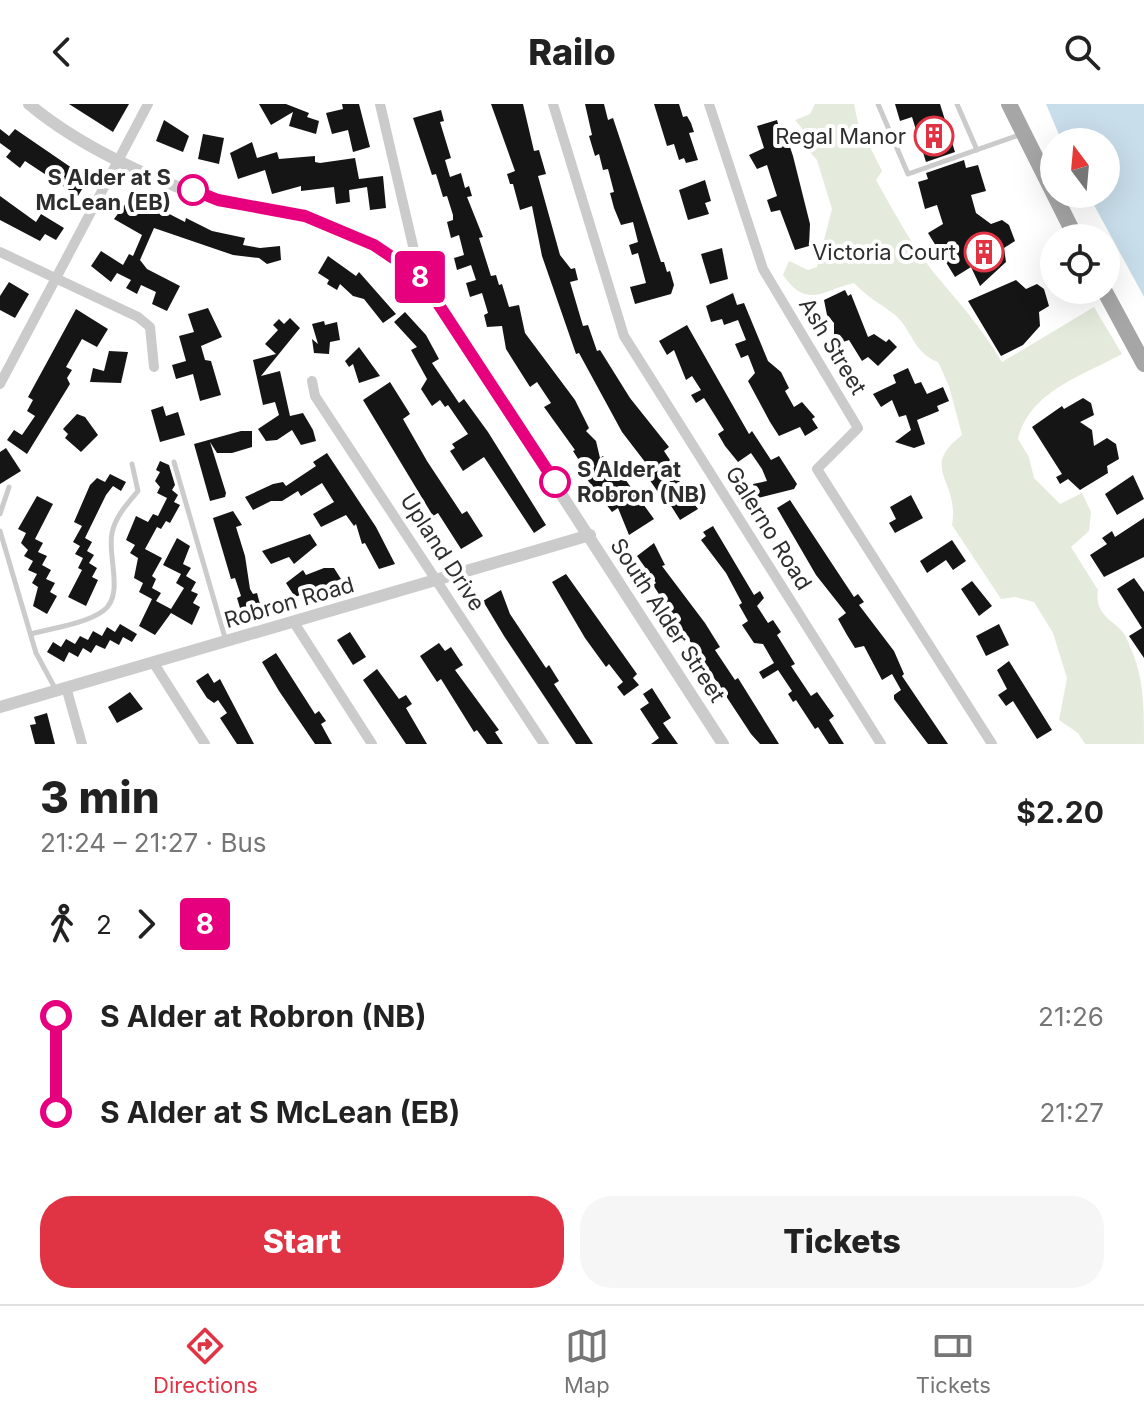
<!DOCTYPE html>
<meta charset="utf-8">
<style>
body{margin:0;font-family:Inter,sans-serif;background:#f6f6f6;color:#222;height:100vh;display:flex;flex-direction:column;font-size:30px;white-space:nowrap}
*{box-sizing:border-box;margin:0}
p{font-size:26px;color:#767676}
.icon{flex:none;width:44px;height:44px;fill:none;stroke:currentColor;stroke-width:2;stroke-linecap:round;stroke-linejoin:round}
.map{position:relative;height:640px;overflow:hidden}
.sheet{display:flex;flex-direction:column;background:#fff;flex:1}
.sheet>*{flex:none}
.badge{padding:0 16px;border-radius:6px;font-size:28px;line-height:52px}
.needle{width:52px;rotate:344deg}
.buttons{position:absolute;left:1040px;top:24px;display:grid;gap:16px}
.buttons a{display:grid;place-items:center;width:80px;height:80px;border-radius:50%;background:#fff;box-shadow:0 8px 32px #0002;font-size:40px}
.map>.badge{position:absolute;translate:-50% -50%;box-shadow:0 0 0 4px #fff}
.legs{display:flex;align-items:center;gap:12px;height:88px;padding:0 40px;font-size:26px}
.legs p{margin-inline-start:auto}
.overview{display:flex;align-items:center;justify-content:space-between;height:136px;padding:0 40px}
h1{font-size:44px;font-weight:800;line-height:60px}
.primary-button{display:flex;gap:16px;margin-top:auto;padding:16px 40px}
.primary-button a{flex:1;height:92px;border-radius:32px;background:#e03445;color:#fff;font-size:32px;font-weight:800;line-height:92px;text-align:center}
.primary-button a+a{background:#f6f6f6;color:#222}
ul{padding:0 40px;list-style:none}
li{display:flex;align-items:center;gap:28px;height:96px;font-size:30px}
li i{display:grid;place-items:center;width:12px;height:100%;margin:0 10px;background:currentColor}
li i::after{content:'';width:20px;height:20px;margin:-10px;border:6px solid;border-radius:50%;background:#fff}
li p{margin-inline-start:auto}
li:first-child i{background:linear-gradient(#0000 50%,currentColor 0)}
li:last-child i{background:linear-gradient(currentColor 50%,#0000 0)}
header{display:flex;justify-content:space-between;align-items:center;height:104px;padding:0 40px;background:#fff;font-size:36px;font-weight:800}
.tab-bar{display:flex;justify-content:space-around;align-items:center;height:112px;border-top:2px solid #e0e0e0;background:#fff;font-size:22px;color:#767676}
.tab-bar a{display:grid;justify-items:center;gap:4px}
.tab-bar .on{color:#e03445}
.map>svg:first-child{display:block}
.green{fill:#e4ebdc}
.water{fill:#c8deea}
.building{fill:#151515}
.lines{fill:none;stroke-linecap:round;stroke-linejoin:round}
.service{stroke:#cbcbcb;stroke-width:5}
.minor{stroke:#cbcbcb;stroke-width:10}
.tertiary{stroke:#cbcbcb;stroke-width:12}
.primary{stroke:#a6a6a6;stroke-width:16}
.line-1-casing{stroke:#fff;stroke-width:18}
.line-1{stroke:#e6007e;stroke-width:12}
.stop-1-dot{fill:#fff;stroke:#e6007e;stroke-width:4}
.labels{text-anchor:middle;stroke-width:8;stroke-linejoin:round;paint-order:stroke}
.poi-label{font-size:22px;fill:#2e2e2e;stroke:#fff;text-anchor:end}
.stop-label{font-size:22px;font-weight:bold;fill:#2e2e2e;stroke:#fff;text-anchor:end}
.street-label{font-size:22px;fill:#2e2e2e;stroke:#fff}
</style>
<header><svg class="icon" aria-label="back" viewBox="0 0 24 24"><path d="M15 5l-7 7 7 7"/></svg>Railo<svg class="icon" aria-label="search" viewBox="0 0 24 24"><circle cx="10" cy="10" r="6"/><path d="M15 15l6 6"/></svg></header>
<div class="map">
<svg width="1144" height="640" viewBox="0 0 1144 640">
<rect width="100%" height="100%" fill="#fff"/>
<!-- green -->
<path class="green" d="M815,0h39l4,19 24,48 -6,9c18,32 36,66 59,94 26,31 46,53 67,88l92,-55 28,47c-40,22 -92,37 -104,85l11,18 5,21 26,26 22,-11 9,19 -2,19 -18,16 27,43c-4,26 16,29 27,45 19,39 19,64 19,109h-59l-7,-11 -19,-13 8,-42 -14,-45 -19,-31 -19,-5 -14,2 -49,-74c8,-46 -34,-56 10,-90l-13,-49 -11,-24c-25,-9 -25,-31 -43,-47 -14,-11 -28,-18 -41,-32 -31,7 -47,27 -71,-8l6,-14 19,9 9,-3 15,-58 -15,-49 -8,-9 -5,-20 -9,-11 15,-6z"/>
<!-- water -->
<polygon class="water" points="1046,0 1144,0 1144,193 1088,90 1106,90 1106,38 1062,38"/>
<!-- building -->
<g class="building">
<polygon points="69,0 129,0 113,28"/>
<polygon points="259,0 286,0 309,9 307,13 319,17 316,30 289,22 293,8 271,21"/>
<polygon points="342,0 359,0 370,43 353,48 348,26 332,30 326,9 343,5"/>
<polygon points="491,0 523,0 534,47 539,46 546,70 538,72 560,151 571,165 575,164 578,176 570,178 583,222 588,221 597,247 600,246 630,294 669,343 664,347 670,356 667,359 698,405 680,416 661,386 658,388 649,375 655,371 622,328 579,249 576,250 542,152 532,102 520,106 513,80 510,80 507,70 515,67"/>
<polygon points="585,0 604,0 608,16 613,14 661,158 664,158 667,168 670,167 674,181 671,190 635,200 630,183 646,179 638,149 632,151 629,141 638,138 633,118 621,121 614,104 610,89 614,88 608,65 603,66 599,50 595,52 589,32 592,31"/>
<polygon points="654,0 679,0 683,13 687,12 691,19 694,28 689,29 698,56 686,59 684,54 679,56 674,40 667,42"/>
<polygon points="895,0 940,0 955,48 926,58 912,13 900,17"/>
<polygon points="441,6 444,17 440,18 451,54 445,56 450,73 461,69 465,84 469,82 472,92 467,93 483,133 479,134 491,172 496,171 499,181 502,180 509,203 519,201 525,229 575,296 589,324 586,327 596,337 600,354 603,352 610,362 614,360 654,415 629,431 618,404 612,408 586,374 589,372 573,347 575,346 544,303 551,299 537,278 530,283 523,272 506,245 502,222 487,223 484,211 488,209 482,189 470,193 466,179 476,176 471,161 457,166 454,154 464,151 459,131 451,134 447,118 453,116 453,111 447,92 443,93 436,70 432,71 413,14"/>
<polygon points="164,16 189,32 183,48 156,37"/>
<polygon points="777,16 783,39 788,37 793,52 810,120 809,142 795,146 780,106 771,108 767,96 777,92 767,61 757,65 749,51 764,44 757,22"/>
<polygon points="0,25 9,32 15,25 88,75 78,92 25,57 20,64 6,53 11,47 0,39"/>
<polygon points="203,30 224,34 219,60 198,55"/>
<polygon points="252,38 257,54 277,48 279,55 315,52 315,58 320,59 355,54 359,75 383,72 386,104 370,106 367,83 349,86 350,98 336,100 334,83 301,87 301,82 272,90 265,66 238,75 230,49"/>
<polygon points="964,56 966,64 978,61 986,87 971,91 976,109 991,120 1002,116 1009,121 1015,137 1004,144 1006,158 980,182 971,163 955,173 928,129 943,120 937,101 925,105 918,78 928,75 926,69"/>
<polygon points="705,76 711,97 705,99 709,110 688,116 679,86"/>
<polygon points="132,91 185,118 186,114 212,127 245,134 243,141 260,144 280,142 281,156 267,160 259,154 233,151 154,124 140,156 147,165 180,182 167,207 152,200 156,188 141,181 137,190 126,184 131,176 117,169 111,178 91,162 101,147 123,161 129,150 133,152 142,131 114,115"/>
<polygon points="0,92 36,118 41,110 64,124 56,136 45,130 40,137 0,116"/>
<polygon points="722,144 728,175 710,180 701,150"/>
<polygon points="328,152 356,172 359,168 396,210 383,219 364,195 353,192 340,180 337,186 327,180 329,176 318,169"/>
<polygon points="1016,176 1026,185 1037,180 1044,185 1049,202 1039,208 1040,222 1023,241 1001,252 968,197"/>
<polygon points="9,178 29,190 15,214 0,206 0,192"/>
<polygon points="845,186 848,192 851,190 868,233 874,230 886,238 889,235 897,243 878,262 868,253 862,257 849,236 843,238 840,231 834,230 834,219 827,211 824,196"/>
<polygon points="733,189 737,201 744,199 768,257 781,268 789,284 785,287 794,303 802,298 815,313 812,315 818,324 805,332 800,323 779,332 770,318 748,277 755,269 748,251 741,254 735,240 746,236 738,216 724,221 722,215 711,218 706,202"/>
<polygon points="208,204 222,233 201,242 205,256 211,257 221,291 200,297 193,270 176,275 172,261 186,257 179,232 194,228 188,210"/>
<polygon points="76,205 108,225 97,243 82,235 66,263 72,266 67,274 70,280 27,350 7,336 14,326 22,331 35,312 27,307 33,296 28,293"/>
<polygon points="405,208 426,231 439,255 432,259 459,299 464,295 488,328 546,421 534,429 484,353 463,367 450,347 455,344 452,340 468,330 448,301 445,303 440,296 432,302 421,285 427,275 411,246 417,243 394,218"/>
<polygon points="290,214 300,224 261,272 280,267 290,312 303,309 313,326 316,337 301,341 292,326 277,336 266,337 258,325 279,311 275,298 263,301 253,256 276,250 265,240 278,226 273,221 279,215 284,220"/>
<polygon points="324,217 325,221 337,218 340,236 330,238 329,250 314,249 312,235 318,240 312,220"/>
<polygon points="687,221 749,330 752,327 771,356 779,352 797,380 794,385 758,394 753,380 767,377 762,365 751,349 738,358 725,342 718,330 724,326 704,294 696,299 691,291 701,286 692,272 686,276 674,246 667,251 659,237"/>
<polygon points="359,243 380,272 359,279 353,260 349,263 345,257"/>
<polygon points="109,247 128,248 121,279 90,278 93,264 104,267"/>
<polygon points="908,264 915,280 921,278 927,290 943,283 949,297 937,302 939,307 917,316 925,340 914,344 895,338 911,326 906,311 899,313 892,296 881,303 873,290 896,279 893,271"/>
<polygon points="390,278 410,310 403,315 427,357 462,410 467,407 483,432 461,445 438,409 433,412 363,296"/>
<polygon points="1083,294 1091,299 1094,311 1080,318 1092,326 1094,342 1107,334 1116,340 1119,355 1107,362 1108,369 1080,386 1068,375 1060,380 1056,373 1062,370 1032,323 1062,302 1064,305"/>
<polygon points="163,302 166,312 178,308 185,331 160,338 151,306"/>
<polygon points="77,310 85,313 98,331 81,348 65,334 68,330 63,325"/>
<polygon points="241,327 252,327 252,343 232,349 217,349 210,338 226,389 225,393 210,397 194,340"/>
<polygon points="6,344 21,367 0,380 0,348"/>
<polygon points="327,349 376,423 395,460 379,465 365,439 362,440 356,420 354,422 346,411 321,423 313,410 334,398 322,379 301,392 298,387 282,397 271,397 253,406 245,393 273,380 283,378 286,382 316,362 313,358"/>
<polygon points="160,357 169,361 175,381 172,386 178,391 174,398 180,401 170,419 166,417 161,425 157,423 145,445 162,454 152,472 156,475 152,484 161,489 156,497 171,505 184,484 176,479 181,470 163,461 177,434 190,442 183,460 191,464 186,472 196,478 191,487 198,490 193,499 200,503 192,521 171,509 155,531 139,522 152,495 139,488 143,479 134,474 138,454 130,449 135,441 126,436 136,412 148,418 153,410 158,412 167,394 157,389 160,383 155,377 160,368 156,366"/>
<polygon points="110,370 126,378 121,387 113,382 106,391 85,434 92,438 87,447 94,451 89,459 97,464 92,473 98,476 86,502 68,493 82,466 78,464 83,454 75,450 80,442 73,438 82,422 74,418 90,381 97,374 105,378"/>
<polygon points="1133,371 1144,395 1117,411 1105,390"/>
<polygon points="911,391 923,414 895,429 889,419 896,415 890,403"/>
<polygon points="37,392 53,400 35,435 43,439 38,448 47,452 42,461 51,466 46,475 55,479 50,488 57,492 47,510 33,502 38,483 32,479 37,470 28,466 33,457 24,452 28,446 21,439 26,429 18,425"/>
<polygon points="790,396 854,493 858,490 864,498 859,501 894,547 904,570 902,572 948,640 928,640 894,595 894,591 901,586 892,570 882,576 864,542 855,544 847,531 838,515 846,509 816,471 777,404"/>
<polygon points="233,407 242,421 236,423 245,452 250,485 253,490 257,489 260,500 250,503 240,504 237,494 241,492 235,474 231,475 213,414"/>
<polygon points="1144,414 1144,453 1104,473 1090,451 1107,440 1102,434 1112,427 1115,433"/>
<polygon points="713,422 754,491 760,487 764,494 757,502 768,519 773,516 781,528 777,531 795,560 791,562 811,592 817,588 834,612 829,616 844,640 829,640 818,623 815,625 796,596 793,598 788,590 792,587 778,566 763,575 759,568 774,559 763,540 754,539 742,521 748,517 739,501 742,499 726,469 701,436 706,432 703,428"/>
<polygon points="310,430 317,441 294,460 289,453 271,460 262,447"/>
<polygon points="952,436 966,457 953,466 946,456 927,469 920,457"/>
<polygon points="654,439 665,461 662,462 705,519 720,543 715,546 735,576 738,574 779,640 760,640 751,630 653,481 656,479 637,452"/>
<polygon points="324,464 334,464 341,475 295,493 286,479 303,466 306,471"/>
<polygon points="566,470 637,570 633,574 639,581 624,592 617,583 623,578 609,560 606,563 585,534 552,478"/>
<polygon points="1134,474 1144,488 1144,554 1129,532 1142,524 1117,485"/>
<polygon points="972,477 992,502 979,512 961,485"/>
<polygon points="501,486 510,510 546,564 549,561 559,577 554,580 593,640 576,640 504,532 483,497"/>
<polygon points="120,520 137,530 132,538 123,533 119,541 110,536 105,545 96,541 91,549 83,544 78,553 69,548 64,558 47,548 53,538 61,543 66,535 75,540 80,532 88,536 93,527 102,532 107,523 115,528"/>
<polygon points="999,520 1009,541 986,552 976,532"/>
<polygon points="350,528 366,553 353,561 337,536"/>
<polygon points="439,539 445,547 451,543 463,561 455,566 499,626 495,628 503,640 487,640 477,626 474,628 441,575 437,578 420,552"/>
<polygon points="276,549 315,610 319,607 326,617 321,620 332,640 315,640 279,587 262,558"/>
<polygon points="1009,557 1052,626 1037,635 1013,597 1006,602 998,591 1007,585 997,566"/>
<polygon points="377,565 399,595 406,591 412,600 406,604 427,640 406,640 394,622 363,576"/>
<polygon points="208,569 214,579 220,575 254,640 237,640 220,614 227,609 218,596 214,599 207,594 196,577"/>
<polygon points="652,584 671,614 663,619 678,640 651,640 659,634 640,605 649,599 643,590"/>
<polygon points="130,588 143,605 117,619 108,603"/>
<polygon points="47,609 55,640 35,640 30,621 36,620 34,613"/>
</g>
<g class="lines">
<!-- service -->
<g class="service">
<polyline points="878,0 908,70 1022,30"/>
<polyline points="957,0 977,46"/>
<polyline points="174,358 226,537"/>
<polyline points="0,410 9,383"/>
<polyline points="0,427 36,549 56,586"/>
<path d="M31,530c21,-6 54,-10 72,-23 22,-16 4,-54 9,-78 3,-16 15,-29 26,-42l-6,-27"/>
</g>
<!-- minor -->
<g class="minor">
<polyline points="380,0 420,172"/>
<polyline points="553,0 624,232 881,640"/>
<polyline points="709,0 763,165 858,324 817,365 992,640"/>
<polyline points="0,148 138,213 150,223 154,263"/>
<polyline points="312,277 315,292 544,640"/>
<polyline points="0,280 148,0"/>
<polyline points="293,517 372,640"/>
<polyline points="153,558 205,640"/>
<polyline points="66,583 82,640"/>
</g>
<!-- tertiary -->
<g class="tertiary">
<path d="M29,0c47,40 132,82 192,96 27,7 57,8 84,17 42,12 79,34 115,59l303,468"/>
<polyline points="0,603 590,431"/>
</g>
<!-- primary -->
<g class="primary">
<polyline points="1009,0 1076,134"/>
<polyline points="1104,186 1144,260"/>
</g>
</g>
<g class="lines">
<!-- line-1 casing -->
<g class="line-1-casing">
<polyline id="line-1" points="193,86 218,96 305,112 374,141 420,172 555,378"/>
</g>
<!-- line-1 -->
<use href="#line-1" class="line-1"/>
</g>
<!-- icons -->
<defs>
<g id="building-ring" transform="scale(2)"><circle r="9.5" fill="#fff" stroke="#e03445" stroke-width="1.5"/><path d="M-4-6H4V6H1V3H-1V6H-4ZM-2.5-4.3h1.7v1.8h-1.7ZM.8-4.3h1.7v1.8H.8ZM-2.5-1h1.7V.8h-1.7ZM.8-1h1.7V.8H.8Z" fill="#e03445"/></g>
</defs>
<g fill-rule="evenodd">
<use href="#building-ring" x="934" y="32"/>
<use href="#building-ring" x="984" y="148"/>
</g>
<!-- markers -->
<g class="stop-1-dot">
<circle cx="193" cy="86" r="14"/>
<circle cx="555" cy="378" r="14"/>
</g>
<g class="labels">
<!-- poi labels -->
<g class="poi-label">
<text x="906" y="40">Regal Manor</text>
<text x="956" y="156">Victoria Court</text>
</g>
<!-- stop labels -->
<g class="stop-label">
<text x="171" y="81">S Alder at S<tspan x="171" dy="25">McLean (EB)</tspan></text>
<text x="577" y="373" text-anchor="start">S Alder at<tspan x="577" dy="25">Robron (NB)</tspan></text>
</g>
<!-- street labels -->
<g class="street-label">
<text transform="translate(833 242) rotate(59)" y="8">Ash Street</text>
<text transform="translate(769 424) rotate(58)" y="8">Galerno Road</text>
<text transform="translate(443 448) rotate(57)" y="8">Upland Drive</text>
<text transform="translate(289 498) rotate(-16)" y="8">Robron Road</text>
<text transform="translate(668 516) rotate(57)" y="8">South Alder Street</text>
</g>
</g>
</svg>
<div class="buttons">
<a><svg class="needle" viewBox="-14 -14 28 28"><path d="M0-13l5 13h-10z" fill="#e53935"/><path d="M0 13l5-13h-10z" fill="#767676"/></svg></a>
<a><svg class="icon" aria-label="locate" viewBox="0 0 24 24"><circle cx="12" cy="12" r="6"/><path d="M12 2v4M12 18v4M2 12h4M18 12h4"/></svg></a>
</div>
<b class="badge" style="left:420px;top:173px;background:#e6007e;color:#fff">8</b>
</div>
<section class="sheet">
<div class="overview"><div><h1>3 min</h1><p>21:24 – 21:27 · Bus</p></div><b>$2.20</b></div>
<div class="legs"><svg class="icon" aria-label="walk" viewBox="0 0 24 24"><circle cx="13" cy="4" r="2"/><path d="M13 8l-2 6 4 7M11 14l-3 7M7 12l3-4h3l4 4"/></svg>2<svg class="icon" aria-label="forward" viewBox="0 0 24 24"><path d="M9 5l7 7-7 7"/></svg><b class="badge" style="background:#e6007e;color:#fff">8</b></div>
<ul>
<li><i style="color:#e6007e"></i><b>S Alder at Robron (NB)</b><p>21:26</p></li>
<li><i style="color:#e6007e"></i><b>S Alder at S McLean (EB)</b><p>21:27</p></li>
</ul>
<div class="primary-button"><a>Start</a><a>Tickets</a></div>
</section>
<nav class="tab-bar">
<a class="on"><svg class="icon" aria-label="directions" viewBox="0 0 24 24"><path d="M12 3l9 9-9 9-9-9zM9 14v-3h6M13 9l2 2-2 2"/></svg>Directions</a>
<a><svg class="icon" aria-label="map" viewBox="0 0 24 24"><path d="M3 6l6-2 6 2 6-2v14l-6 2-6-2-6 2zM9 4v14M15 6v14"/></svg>Map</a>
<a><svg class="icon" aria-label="tickets" viewBox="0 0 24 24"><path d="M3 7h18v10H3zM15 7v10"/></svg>Tickets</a>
</nav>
